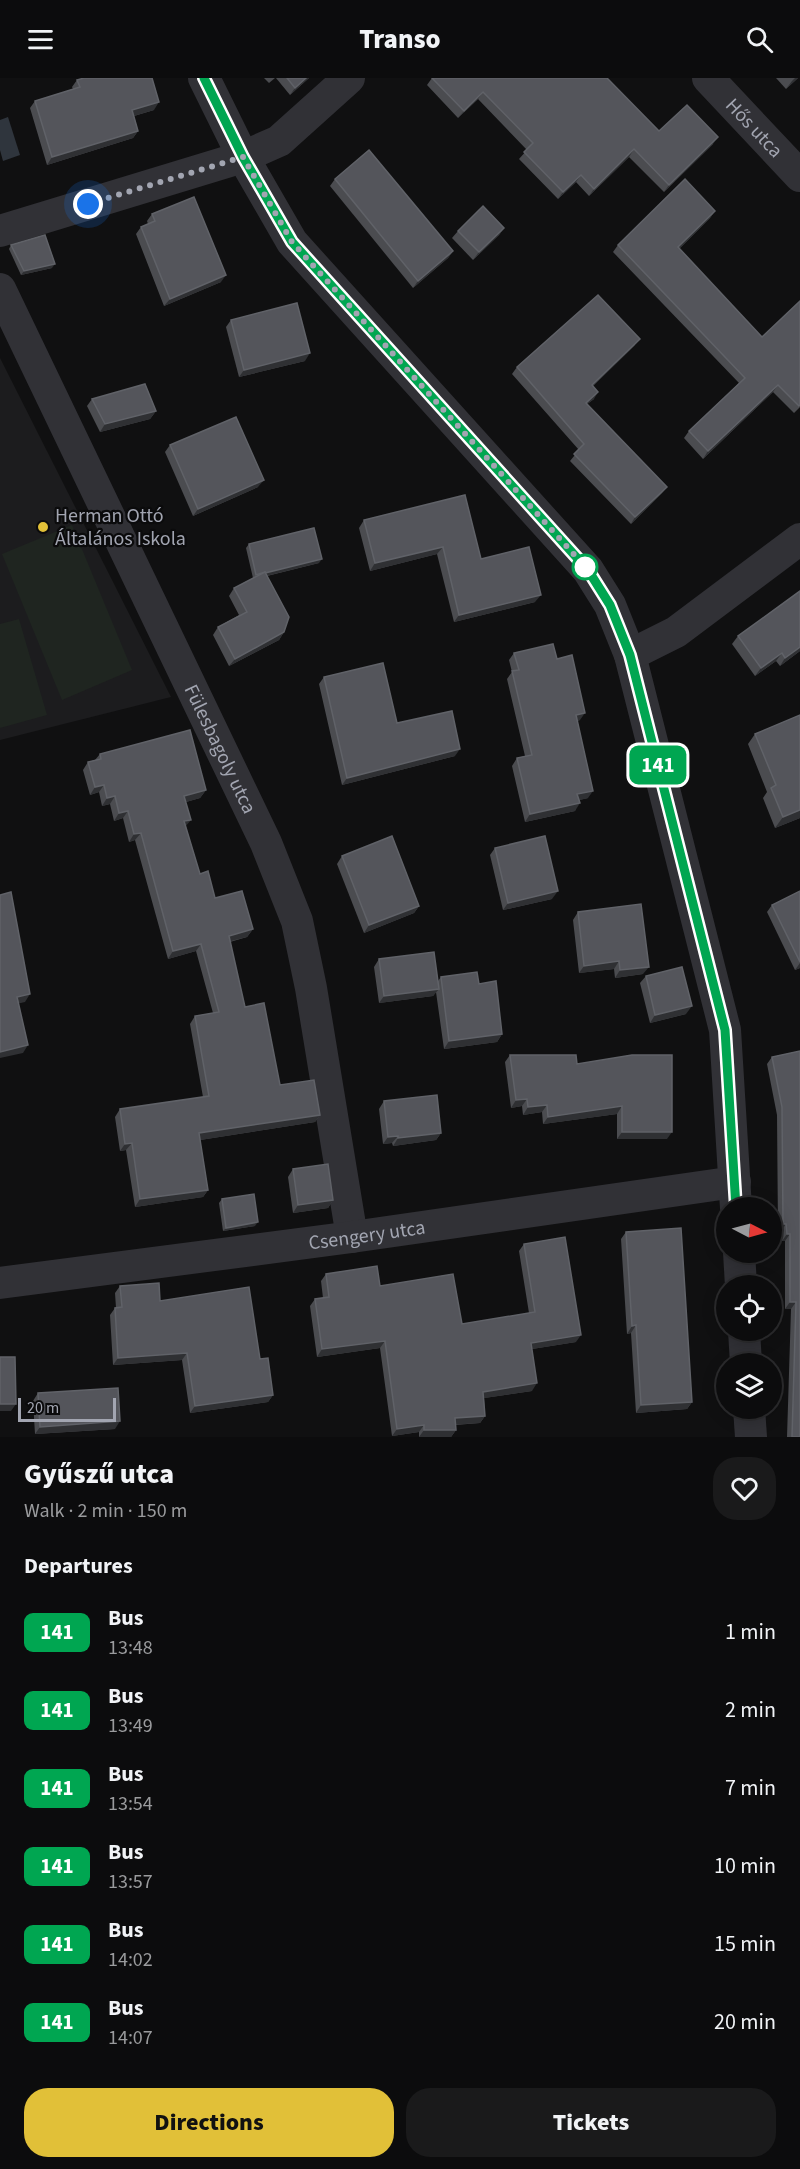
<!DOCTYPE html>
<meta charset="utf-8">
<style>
body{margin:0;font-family:"Source Sans 3",sans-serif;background:#1a1a1b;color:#f1f3f6;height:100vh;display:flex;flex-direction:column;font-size:22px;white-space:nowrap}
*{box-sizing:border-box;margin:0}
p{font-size:20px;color:#9a9b9d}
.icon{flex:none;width:33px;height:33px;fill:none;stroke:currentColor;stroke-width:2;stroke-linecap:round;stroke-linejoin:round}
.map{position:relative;height:1359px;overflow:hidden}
.drawer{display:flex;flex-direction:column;background:#0c0c0d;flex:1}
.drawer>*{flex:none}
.badge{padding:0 12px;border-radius:9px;font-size:21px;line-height:39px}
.needle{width:39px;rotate:96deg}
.tools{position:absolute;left:716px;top:1119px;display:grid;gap:12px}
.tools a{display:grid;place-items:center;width:66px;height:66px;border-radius:50%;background:#0c0c0d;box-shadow:0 3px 15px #0003,0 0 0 2px #2c2c2e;font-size:30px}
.scale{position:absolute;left:18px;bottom:15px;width:98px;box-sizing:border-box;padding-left:6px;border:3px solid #a2a5b1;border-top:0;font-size:16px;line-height:21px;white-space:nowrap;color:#a2a5b1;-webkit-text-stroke:4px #0b0b0c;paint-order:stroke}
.you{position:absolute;width:30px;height:30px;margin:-15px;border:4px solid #fff;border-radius:50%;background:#1a73e8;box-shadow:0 0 0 9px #1a73e833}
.map>.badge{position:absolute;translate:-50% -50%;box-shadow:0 0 0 3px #fff}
h2{padding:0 24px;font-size:22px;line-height:54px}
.round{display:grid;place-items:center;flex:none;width:63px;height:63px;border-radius:24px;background:#1a1a1b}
.summary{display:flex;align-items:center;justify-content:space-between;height:102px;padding:0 24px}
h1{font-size:28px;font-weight:800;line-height:45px}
.cta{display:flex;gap:12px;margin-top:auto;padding:12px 24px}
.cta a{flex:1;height:69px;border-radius:24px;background:#e1c038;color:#111;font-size:24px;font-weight:800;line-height:69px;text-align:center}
.cta a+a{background:#1a1a1b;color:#f1f3f6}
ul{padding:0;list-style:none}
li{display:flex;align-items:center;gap:18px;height:78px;padding:0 24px}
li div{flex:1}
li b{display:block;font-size:22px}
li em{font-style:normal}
li .badge{min-width:66px;font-weight:700;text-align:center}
header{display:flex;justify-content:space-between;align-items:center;height:78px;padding:0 24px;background:#0c0c0d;font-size:27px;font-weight:800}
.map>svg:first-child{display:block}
.built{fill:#1c1c1e}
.green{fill:#1f2520}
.water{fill:#2f353d}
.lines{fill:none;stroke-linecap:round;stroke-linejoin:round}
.street{stroke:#313136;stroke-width:32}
.wall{fill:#4b4c50}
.shaded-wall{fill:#2f3033}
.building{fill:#54555b;stroke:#606268;stroke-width:1.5}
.line-casing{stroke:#fff;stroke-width:14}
.line{stroke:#00a651;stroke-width:9}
.walk{stroke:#a2a5b1;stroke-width:6;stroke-dasharray:0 10.8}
.poi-dot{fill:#e1c038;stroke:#0b0b0c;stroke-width:2}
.stop-dot{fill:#fff;stroke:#00a651;stroke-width:3}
.labels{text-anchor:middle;stroke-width:4.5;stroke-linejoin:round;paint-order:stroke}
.street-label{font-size:20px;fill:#a2a5b1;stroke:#0b0b0c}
.poi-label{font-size:20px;fill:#a2a5b1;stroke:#0b0b0c;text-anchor:start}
</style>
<header><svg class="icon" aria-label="menu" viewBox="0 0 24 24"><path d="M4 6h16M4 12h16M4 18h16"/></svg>Transo<svg class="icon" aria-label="search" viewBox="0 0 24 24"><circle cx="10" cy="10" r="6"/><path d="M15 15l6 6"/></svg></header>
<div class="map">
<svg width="800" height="1359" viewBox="0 0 800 1359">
<rect width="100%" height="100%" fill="#101011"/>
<!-- built -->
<polygon class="built" points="0,280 171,619 0,662"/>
<!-- green -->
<g class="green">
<polygon points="72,447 132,592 62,622 2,476"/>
<polygon points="19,541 47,637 0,650 0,546"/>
</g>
<!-- water -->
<polygon class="water" points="8,39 20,77 3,83 0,72 0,42"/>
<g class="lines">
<!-- street -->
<g class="street">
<polyline points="204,0 243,79 292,164 588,492 610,527 630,577 725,952 736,1130"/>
<path id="s1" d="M708,0l92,98"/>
<polyline points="0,153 243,79 279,63 349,0"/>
<path id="s2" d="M0,211l266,554 31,78 14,67 41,249"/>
<polyline points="630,577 676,554 800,461"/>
<polyline points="739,1174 741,1208"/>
<path id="s3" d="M0,1205l352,-46 383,-55"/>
<polyline points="744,1252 746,1286"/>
<polyline points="749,1330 751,1359"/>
</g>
</g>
<!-- wall -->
<g class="wall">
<polygon points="264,0 275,0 269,5"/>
<polygon points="276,0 309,0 290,17"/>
<polygon points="432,0 659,53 713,66 664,114 629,79 589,118 576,104 558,121 519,81 527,72 478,21 458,40 427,7"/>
<polygon points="776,0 798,0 786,11"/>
<polygon points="77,2 154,32 134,38 138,53 133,60 47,87 30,30 35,23 73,11 72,9"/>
<polygon points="335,101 453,173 448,180 413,210 330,108"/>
<polygon points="715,133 710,140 679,171 800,329 794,335 773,314 703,381 684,360 689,353 739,305 613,174 618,167"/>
<polygon points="152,136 221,204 164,228 136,156 141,149 148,146 147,143"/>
<polygon points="504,150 499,157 473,182 452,160 458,153"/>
<polygon points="11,167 52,190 21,197 9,171"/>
<polygon points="231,242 305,283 239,299 226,249"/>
<polygon points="635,267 593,308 594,321 587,326 667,409 662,415 631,446 570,383 579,372 512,296 517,289"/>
<polygon points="92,321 156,333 150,341 100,354 87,328"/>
<polygon points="170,367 258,409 193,438 165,374"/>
<polygon points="364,442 481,481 535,524 454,544 437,476 370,493 359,450"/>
<polygon points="249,466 319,485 267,498 284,554 279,562 229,588 213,557 218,549 239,537 229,518 234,510 253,500 246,470"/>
<polygon points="800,513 800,573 780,588 776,583 755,598 732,566 738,558"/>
<polygon points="514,575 557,581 580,642 577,643 588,720 579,722 575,733 525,744 512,688 517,680 525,678 507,601 512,594 509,582"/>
<polygon points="324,599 397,645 455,678 342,707 319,606"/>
<polygon points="800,637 800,740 775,750 763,720 767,714 748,666 755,656"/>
<polygon points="100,676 206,712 200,720 186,724 186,749 200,796 215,820 253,851 247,859 230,864 245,929 280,1007 320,1037 315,1044 200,1062 208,1112 203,1119 135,1129 126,1072 120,1073 115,1039 120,1031 203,1019 190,946 195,938 213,935 196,873 168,881 135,762 129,764 123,740 114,743 110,726 102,728 99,714 90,717 83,692 88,684 95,682"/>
<polygon points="495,770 552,821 503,832 490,777"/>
<polygon points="342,778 419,828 414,835 364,855 337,786"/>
<polygon points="800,813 800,890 795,892 767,834 772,827"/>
<polygon points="578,834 643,896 615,900 614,891 579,895 573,842"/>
<polygon points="379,881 438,903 441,899 479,906 502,956 497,964 444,971 436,914 433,918 379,925 374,889"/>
<polygon points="646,898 686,936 650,945 640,905"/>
<polygon points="800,973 800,1359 787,1359 791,1231 785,1231 785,1163 782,1163 781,1153 778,1153 777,1037 767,986 772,979"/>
<polygon points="510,977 577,986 667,1061 617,1061 617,1036 543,1046 542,1034 523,1037 522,1028 511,1030 505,984"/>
<polygon points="384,1023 441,1055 436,1062 393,1068 392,1065 383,1066 379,1031"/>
<polygon points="293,1091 333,1122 328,1130 293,1135 288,1099"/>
<polygon points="222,1121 255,1148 223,1153 219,1125"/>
<polygon points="626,1154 692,1324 687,1331 636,1335 631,1255 627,1256 621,1161"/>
<polygon points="524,1166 576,1264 532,1271 532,1313 484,1320 485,1338 480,1345 455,1347 456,1352 451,1359 419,1359 419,1354 392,1358 380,1270 317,1279 310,1228 315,1221 323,1220 321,1203 326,1196 380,1208 462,1246 529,1235 519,1173"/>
<polygon points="120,1208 160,1223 260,1281 273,1317 268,1324 190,1335 182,1282 113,1287 110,1237 115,1230 116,1230 115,1215"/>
<polygon points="38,1315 115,1351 35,1356 33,1323"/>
</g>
<!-- shaded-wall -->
<g class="shaded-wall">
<polygon points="306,0 309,0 290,17 295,10"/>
<polygon points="795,0 798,0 786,11 792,3"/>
<polygon points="483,14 478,21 458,40 464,33"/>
<polygon points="159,24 154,32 127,40 132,32"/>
<polygon points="138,53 133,60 47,87 52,79"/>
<polygon points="718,59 713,66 664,114 669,107"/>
<polygon points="634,71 629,79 589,118 594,111"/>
<polygon points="581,97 576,104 558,121 563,114"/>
<polygon points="715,133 710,140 673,177 678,169"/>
<polygon points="504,150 499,157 473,182 479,174"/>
<polygon points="453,173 448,180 413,210 418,203"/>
<polygon points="55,186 52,190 21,197 24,193"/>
<polygon points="226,197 221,204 164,228 170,221"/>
<polygon points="640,261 635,267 587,314 592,307"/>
<polygon points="310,275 305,283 239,299 244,292"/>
<polygon points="778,307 773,314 703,381 708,373"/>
<polygon points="598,314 594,321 581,331 586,325"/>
<polygon points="156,333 150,341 100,354 105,346"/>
<polygon points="264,402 258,409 193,438 198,431"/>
<polygon points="667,409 662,415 631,446 635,439"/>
<polygon points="443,469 437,476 370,493 375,485"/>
<polygon points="322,481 319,485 254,501 256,497"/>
<polygon points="541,517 535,524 454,544 459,537"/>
<polygon points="284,554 279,562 229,588 235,581"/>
<polygon points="800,569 800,573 780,588 785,580"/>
<polygon points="782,575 776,583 755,598 761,590"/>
<polygon points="585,635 580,642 571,644 576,637"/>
<polygon points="460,671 455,678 342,707 347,700"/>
<polygon points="104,707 99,714 90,717 95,709"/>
<polygon points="206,712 200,720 179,726 184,718"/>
<polygon points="593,713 588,720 572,724 577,716"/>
<polygon points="115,718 110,726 102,728 107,720"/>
<polygon points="580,725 575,733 525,744 530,736"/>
<polygon points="800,732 800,740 775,750 783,739"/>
<polygon points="128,733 123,740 114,743 119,735"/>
<polygon points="191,742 185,749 184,743"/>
<polygon points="141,755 135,762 129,764 134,756"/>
<polygon points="558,813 552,821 503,832 508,825"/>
<polygon points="419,828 414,835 364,855 369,847"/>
<polygon points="253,851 247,859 223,865 229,858"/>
<polygon points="201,866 196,873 168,881 173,873"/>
<polygon points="619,883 614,891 579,895 584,888"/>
<polygon points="800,885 800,890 795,892"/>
<polygon points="649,889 643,896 615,900 620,892"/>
<polygon points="439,911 433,918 379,925 384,918"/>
<polygon points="30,916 25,924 12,927 17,919"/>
<polygon points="692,928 686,936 650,945 655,937"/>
<polygon points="502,956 497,964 444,971 449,963"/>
<polygon points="28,967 23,975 0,980 0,974"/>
<polygon points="527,1021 522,1028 511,1030 516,1022"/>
<polygon points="547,1027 542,1034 523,1037 528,1029"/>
<polygon points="622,1028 617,1036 543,1046 548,1039"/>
<polygon points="320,1037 315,1044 194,1063 199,1055"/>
<polygon points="622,1054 672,1054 667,1061 617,1061"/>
<polygon points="441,1055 436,1062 393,1068 398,1060"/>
<polygon points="398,1058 392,1065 383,1066 388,1059"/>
<polygon points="132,1065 126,1072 120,1073 125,1066"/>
<polygon points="208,1112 203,1119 135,1129 140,1121"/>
<polygon points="333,1122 328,1130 293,1135 298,1127"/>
<polygon points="258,1144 255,1148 223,1153 226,1150"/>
<polygon points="783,1146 786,1146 781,1153 778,1153"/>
<polygon points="787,1156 790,1156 785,1163 782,1163"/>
<polygon points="790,1224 796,1224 791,1231 785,1231"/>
<polygon points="636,1247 631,1255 627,1256 632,1248"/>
<polygon points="581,1257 576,1264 526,1272 531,1265"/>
<polygon points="385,1263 380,1270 317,1279 322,1271"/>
<polygon points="187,1275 182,1282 113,1287 118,1280"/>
<polygon points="537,1305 532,1313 478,1321 483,1314"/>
<polygon points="273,1317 268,1324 190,1335 195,1328"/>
<polygon points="692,1324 687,1331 636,1335 641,1327"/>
<polygon points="0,1326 16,1326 11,1333 0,1333"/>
<polygon points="485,1338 480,1345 450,1347 455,1340"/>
<polygon points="120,1343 115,1351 35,1356 40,1349"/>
<polygon points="424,1347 419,1354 392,1358 397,1351"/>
<polygon points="424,1352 456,1352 451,1359 419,1359"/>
</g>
<!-- building -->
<g class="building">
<polygon points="84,0 152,0 159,24 132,32 138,53 52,79 35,23 80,9 77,2"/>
<polygon points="287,0 306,0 295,10"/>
<polygon points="432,0 607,0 659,53 687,27 718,59 669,107 634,71 594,111 581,97 563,114 524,74 533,65 483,14 464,33"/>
<polygon points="369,72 453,173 418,203 335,101"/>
<polygon points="685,101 715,133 678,169 762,259 800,223 800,327 799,328 778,307 708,373 689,353 745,300 618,167"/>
<polygon points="194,119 226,197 170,221 141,149 155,143 152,136"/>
<polygon points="483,128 504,150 479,174 458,153"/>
<polygon points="45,157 55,186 24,193 11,167"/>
<polygon points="598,217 640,261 592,307 598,314 586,325 667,409 635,439 574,376 584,366 517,289"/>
<polygon points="297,225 310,275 244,292 231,242"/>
<polygon points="145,306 156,333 105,346 92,321"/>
<polygon points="236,339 264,402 198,431 170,367"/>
<polygon points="465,417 481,481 529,469 541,517 459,537 443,469 375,485 364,442"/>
<polygon points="314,450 322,481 265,495 265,494 256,497 249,466"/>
<polygon points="265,494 289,539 284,554 235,581 218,549 247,534 234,510"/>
<polygon points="800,513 800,569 785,580 782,575 761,590 738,558"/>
<polygon points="553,566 557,581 572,577 585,635 576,637 593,713 577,716 580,725 530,736 517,680 532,677 512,593 519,592 514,575"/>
<polygon points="383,585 397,645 452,633 460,671 347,700 324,599"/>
<polygon points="800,637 800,732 783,739 771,710 776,707 755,656"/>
<polygon points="190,652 206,712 184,718 191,742 184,743 200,796 208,793 215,820 242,813 253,851 229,858 245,929 264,925 280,1007 314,1002 320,1037 199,1055 208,1112 140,1121 132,1065 125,1066 120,1031 209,1018 195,938 219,934 201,866 173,873 141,755 134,756 128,733 119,735 115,718 107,720 104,707 95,709 88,684 101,681 100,676"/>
<polygon points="392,758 419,828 369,847 342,778"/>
<polygon points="545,758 558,813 508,825 495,770"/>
<polygon points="800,813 800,884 772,827"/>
<polygon points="11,814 30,916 17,919 28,967 0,974 0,817"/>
<polygon points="641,826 649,889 620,892 619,883 584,888 578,834"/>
<polygon points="434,874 439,911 384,918 379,881"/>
<polygon points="682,889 692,928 655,937 646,898"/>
<polygon points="477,894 479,906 496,903 502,956 449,963 441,899"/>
<polygon points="800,973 800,1359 792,1359 796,1224 790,1224 790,1156 787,1156 786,1146 783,1146 782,1029 772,979"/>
<polygon points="510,977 576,977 577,986 632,977 672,977 672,1054 622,1054 622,1028 548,1039 547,1027 528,1029 527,1021 516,1022"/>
<polygon points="437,1017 441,1055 398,1060 398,1058 388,1059 384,1023"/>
<polygon points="328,1086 333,1122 298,1127 293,1091"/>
<polygon points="254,1116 258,1144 226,1150 222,1121"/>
<polygon points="681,1150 692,1324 641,1327 636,1247 632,1248 626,1154"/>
<polygon points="565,1159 581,1257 531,1265 537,1305 483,1314 485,1338 455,1340 456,1352 424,1352 424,1347 397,1351 385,1263 322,1271 315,1221 329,1219 326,1196 377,1188 380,1208 453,1196 462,1246 535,1234 524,1166"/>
<polygon points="159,1205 160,1223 249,1209 260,1281 268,1280 273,1317 195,1328 187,1275 118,1280 115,1230 122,1229 120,1208"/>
<polygon points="0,1279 15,1279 16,1326 0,1326"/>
<polygon points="118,1310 120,1343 40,1349 38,1315"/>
</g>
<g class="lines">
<!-- line casing -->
<g class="line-casing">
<polyline id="line" points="204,0 243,79 292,164 588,492 610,527 630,577 725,952 736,1130"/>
</g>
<!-- line -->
<use href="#line" class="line"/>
<!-- walk -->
<polyline class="walk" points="88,126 243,79 292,164 588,492 585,489"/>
</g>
<!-- markers -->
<circle class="poi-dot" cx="43" cy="449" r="6"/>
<circle class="stop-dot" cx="585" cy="489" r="12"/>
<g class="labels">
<!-- street labels -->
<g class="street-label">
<text dy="7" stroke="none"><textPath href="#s1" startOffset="68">Hős utca</textPath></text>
<text dy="7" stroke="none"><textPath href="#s2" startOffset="510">Fülesbagoly utca</textPath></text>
<text dy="7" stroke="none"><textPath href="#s3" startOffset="370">Csengery utca</textPath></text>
</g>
<!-- poi labels -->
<g class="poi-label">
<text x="55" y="444">Herman Ottó<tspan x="55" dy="23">Általános Iskola</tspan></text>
</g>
</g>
</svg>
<div class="tools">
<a><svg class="needle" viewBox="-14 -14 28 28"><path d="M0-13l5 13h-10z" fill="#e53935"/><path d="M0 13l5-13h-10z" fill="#9a9b9d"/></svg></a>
<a><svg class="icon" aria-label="locate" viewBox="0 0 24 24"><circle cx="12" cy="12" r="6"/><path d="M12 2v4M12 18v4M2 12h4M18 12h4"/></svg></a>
<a><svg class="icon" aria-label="layers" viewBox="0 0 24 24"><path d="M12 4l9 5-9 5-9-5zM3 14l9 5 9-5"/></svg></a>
</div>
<div class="scale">20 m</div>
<div class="you" style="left:88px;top:126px"></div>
<b class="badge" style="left:658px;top:687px;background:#00a651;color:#fff">141</b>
</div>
<section class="drawer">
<div class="summary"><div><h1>Gyűszű utca</h1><p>Walk · 2 min · 150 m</p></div><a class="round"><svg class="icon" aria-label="heart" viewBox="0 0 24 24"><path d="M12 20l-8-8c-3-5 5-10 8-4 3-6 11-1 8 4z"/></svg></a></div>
<h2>Departures</h2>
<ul>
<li><span class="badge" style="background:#00a651;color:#fff">141</span><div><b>Bus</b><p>13:48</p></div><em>1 min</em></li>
<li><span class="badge" style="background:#00a651;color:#fff">141</span><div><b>Bus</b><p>13:49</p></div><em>2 min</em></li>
<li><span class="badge" style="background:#00a651;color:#fff">141</span><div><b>Bus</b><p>13:54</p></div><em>7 min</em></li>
<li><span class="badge" style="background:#00a651;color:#fff">141</span><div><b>Bus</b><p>13:57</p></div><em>10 min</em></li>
<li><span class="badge" style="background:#00a651;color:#fff">141</span><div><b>Bus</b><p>14:02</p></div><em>15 min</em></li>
<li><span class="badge" style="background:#00a651;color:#fff">141</span><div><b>Bus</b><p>14:07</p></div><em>20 min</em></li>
</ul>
<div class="cta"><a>Directions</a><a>Tickets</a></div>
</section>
